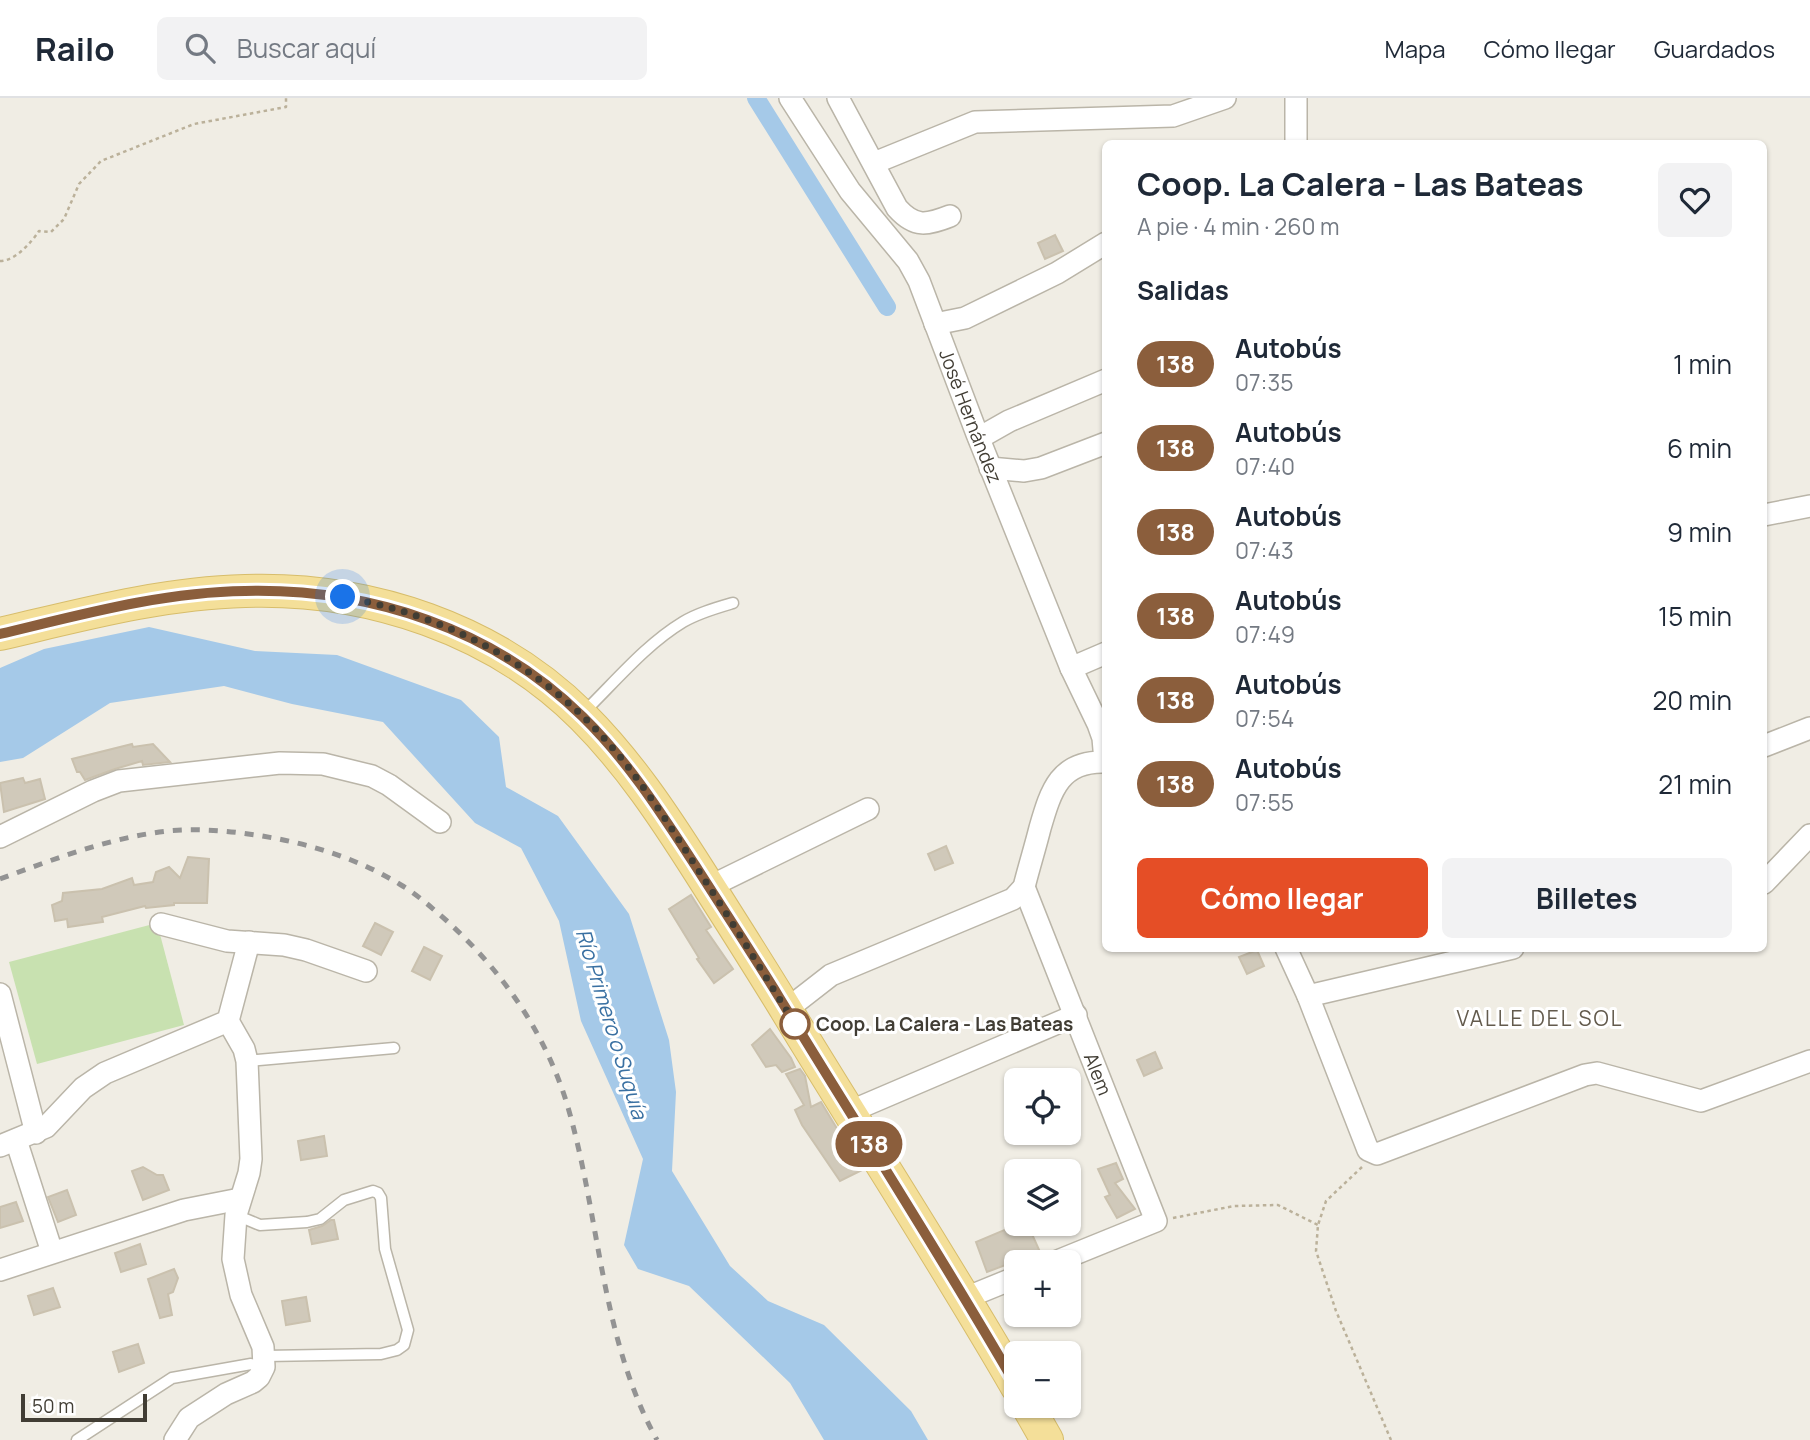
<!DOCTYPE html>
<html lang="es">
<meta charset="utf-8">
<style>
body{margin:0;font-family:Manrope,sans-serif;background:#f2f2f3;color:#1f2937;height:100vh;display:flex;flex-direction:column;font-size:26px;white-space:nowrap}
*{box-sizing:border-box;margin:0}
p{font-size:23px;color:#747a83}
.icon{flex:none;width:38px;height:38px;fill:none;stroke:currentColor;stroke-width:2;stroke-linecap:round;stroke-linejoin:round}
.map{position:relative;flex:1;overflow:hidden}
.sheet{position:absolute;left:1102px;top:42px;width:665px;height:812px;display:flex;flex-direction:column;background:#fff;border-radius:10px;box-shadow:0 2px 5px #0004}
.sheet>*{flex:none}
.badge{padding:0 14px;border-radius:23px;font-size:24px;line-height:46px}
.buttons{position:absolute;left:1004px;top:970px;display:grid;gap:14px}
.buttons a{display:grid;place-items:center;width:77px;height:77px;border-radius:10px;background:#fff;box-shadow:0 2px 5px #0004;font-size:35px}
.scale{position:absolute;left:21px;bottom:18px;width:126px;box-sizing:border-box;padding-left:7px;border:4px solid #413d34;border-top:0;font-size:19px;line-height:24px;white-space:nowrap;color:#413d34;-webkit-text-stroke:5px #fff;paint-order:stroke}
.you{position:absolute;width:35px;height:35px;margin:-18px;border:5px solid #fff;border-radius:50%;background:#1a73e8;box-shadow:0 0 0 10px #1a73e833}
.map>.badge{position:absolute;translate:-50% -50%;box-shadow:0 0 0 4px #fff}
h2{padding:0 35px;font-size:26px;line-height:63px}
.round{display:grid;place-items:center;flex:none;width:74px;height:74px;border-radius:10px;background:#f2f2f3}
.headline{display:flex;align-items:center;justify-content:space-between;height:119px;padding:0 35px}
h1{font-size:33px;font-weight:700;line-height:52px}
.action{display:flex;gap:14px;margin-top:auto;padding:14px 35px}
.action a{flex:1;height:80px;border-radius:10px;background:#e54e26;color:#fff;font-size:28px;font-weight:700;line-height:80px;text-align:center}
.action a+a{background:#f2f2f3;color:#1f2937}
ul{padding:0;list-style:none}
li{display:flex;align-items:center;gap:21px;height:84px;padding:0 35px}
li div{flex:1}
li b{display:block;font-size:26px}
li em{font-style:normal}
li .badge{min-width:77px;font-weight:700;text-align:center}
header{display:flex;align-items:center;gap:42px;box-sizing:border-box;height:98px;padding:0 35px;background:#fff;border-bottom:2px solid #e0e1e3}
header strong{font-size:33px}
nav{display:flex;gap:38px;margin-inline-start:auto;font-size:24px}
.search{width:490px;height:63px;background:#f2f2f3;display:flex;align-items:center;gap:18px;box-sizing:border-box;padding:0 24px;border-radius:10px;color:#747a83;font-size:26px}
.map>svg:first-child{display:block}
.green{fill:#c8e1b0}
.water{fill:#a5c9e8}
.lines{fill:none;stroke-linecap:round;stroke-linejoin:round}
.canal{stroke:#a5c9e8;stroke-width:18}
.building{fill:#d0c9ba;stroke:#cac1ae;stroke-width:2}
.service-casing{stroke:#bab5a8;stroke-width:13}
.minor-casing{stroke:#bab5a8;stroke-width:24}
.primary-casing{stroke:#d7bd6b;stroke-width:34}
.path{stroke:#bbb19a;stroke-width:2.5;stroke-dasharray:3.5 3.5;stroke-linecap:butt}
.service{stroke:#fff;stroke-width:10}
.minor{stroke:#fff;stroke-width:21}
.primary{stroke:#f4df99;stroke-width:32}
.rail{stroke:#939393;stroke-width:5;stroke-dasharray:9 9;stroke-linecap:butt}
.line-casing{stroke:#fff;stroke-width:16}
.line{stroke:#8b5e3c;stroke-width:10}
.walk{stroke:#413d34;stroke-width:7;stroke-dasharray:0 12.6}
.stop-dot{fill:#fff;stroke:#8b5e3c;stroke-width:3.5}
.labels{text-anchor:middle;stroke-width:6;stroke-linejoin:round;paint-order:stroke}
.street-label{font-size:19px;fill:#413d34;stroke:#fff}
.stop-label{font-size:19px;font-weight:bold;fill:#413d34;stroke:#fff;text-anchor:start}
.neighbourhood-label{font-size:21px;letter-spacing:2px;fill:#635b4d;stroke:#fff}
.water-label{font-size:21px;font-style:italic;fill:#3970a2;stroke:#fff}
</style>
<header>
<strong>Railo</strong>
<div class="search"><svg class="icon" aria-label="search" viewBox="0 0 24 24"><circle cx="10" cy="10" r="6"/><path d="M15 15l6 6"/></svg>Buscar aquí</div>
<nav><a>Mapa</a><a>Cómo llegar</a><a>Guardados</a></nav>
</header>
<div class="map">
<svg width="1810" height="1342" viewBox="0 0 1810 1342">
<rect width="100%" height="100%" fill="#f0ede4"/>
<!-- green -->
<polygon class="green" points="157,825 184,927 37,966 9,864"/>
<!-- water -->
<polygon class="water" points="149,529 255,553 337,557 461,602 499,639 506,689 558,718 629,816 669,942 676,994 672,1073 730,1168 768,1203 824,1227 911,1313 928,1342 824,1342 790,1285 689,1188 638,1171 624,1147 643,1061 581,923 559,823 521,750 475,725 383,624 292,606 224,588 110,605 23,660 0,664 0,570 44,551"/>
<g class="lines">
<!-- canal -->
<polyline class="canal" points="756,0 887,209"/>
</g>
<!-- building -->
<g class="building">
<polygon points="1055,137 1063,153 1045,161 1038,145"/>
<polygon points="132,646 133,649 153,646 170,664 143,667 142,663 115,671 85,682 80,674 77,674 72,661"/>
<polygon points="23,680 25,685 40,681 45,701 4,714 0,685"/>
<polygon points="946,748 953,765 935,772 928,756"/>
<polygon points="188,759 209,761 207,805 174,805 174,807 146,810 145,808 102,819 103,824 68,829 67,821 55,823 52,807 62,803 63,795 102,791 132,780 134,787 153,784 156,774 169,769 180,780"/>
<polygon points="691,797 711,829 706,832 733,871 714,885 697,861 699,860 669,811"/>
<polygon points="375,825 393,834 381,857 363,848"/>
<polygon points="424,849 442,858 430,882 412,873"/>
<polygon points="1257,852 1264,868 1247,876 1239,859"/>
<polygon points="770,931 791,960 795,969 782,974 776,967 766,969 752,947"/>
<polygon points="1155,954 1162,970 1144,978 1137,962"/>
<polygon points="800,971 805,978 811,1009 821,1004 862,1072 840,1083 802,1027 795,1012 804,1007 786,976"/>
<polygon points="324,1038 327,1058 301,1062 298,1043"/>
<polygon points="1116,1065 1123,1081 1115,1085 1135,1111 1117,1120 1105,1099 1110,1097 1098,1071"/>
<polygon points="143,1069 157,1077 163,1077 169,1092 143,1102 132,1073"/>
<polygon points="67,1092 76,1117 58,1124 48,1099"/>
<polygon points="16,1104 23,1123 0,1130 0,1109"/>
<polygon points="331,1122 334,1122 338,1141 312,1146 309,1132 322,1128"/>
<polygon points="1021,1125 1027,1125 1040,1154 987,1174 976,1144"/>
<polygon points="140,1146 146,1166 121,1174 115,1155"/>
<polygon points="174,1171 178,1180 173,1194 168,1196 172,1217 160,1220 148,1181"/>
<polygon points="53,1190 60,1209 34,1217 28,1198"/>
<polygon points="306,1199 310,1223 286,1227 282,1203"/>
<polygon points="138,1246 144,1265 119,1274 113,1254"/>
</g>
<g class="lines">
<!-- service casing -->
<g class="service-casing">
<g id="service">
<path d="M583,615c32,-31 62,-68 100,-91 15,-9 33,-14 50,-19"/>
<polyline points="247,963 394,950"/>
<polyline points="236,1117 260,1127 307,1124 320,1121 344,1102 373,1093 378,1095 381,1100 385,1151 408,1232 404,1247 397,1252 381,1256 265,1258"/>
<polyline points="77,1342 172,1280 251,1266 264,1269"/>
</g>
</g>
<!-- minor casing -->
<g class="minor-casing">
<g id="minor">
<path id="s1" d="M790,0l60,93 58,70 11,20 58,153 94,234 27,56 5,14 2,23"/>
<path d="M838,0l59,110c18,20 30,17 53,8"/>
<polyline points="1296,46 1296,0"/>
<polyline points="874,65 975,24 1173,18 1225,0"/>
<polyline points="935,226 965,220 1057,175 1106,145"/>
<polyline points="979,340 1009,323 1106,282"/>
<polyline points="990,370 1024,373 1041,370 1106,345"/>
<polyline points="1764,417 1810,408"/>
<polyline points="1071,570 1106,555"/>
<polyline points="1764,648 1810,630"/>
<polyline points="0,739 93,693 119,683 280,665 323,666 372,678 389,687 440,724"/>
<polyline points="1764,785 1810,737"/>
<polyline points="709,789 868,711"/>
<path id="s2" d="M1024,789l132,334 -101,41"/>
<polyline points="161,826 227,843 284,847 306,852 366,873"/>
<polyline points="1286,850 1308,898 1368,1052 1377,1056 1585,977 1597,975 1701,1003 1810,963"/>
<polyline points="0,896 36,1035"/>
<polyline points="1308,898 1513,850"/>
<path d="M786,912l45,-35 182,-76 11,-12c5,-20 11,-39 16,-59 11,-38 20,-68 66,-66"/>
<polyline points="849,1014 1076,917"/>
<polyline points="16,1042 52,1154"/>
<polyline points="0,1048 46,1029 83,990 105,975 228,923 249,844"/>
<polyline points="0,1172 184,1112 240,1101"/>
<polyline points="963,1201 1017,1179"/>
<polyline points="175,1342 189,1320 226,1296 253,1284 259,1279 264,1269 263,1249 241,1197 233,1161 236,1117 249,1075 251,1061 247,963 244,951 228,923"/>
</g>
</g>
<!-- primary casing -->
<g class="primary-casing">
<g id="primary">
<path d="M0,536c81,-19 162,-41 245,-43 124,-4 250,38 338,126 46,46 81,99 116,154 28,44 56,88 83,132 78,129 160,254 235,384"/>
<polyline points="1027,1307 1047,1342"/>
</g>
</g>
<!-- path -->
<g class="path">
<path d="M0,163c15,0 31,-18 39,-30l12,1 13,-13 15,-35 22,-23 93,-37 92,-17v-9"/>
<polyline points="1362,1069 1326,1103 1318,1127 1316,1153 1336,1213 1391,1342"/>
<polyline points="1173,1120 1234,1108 1278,1107 1318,1127"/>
</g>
<!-- service -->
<use href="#service" class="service"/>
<!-- minor -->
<use href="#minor" class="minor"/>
<!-- primary -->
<use href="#primary" class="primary"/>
<!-- rail -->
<path class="rail" d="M0,781c54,-20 109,-41 167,-48 32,-3 64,0 95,5 49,8 97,23 139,49 17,10 31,23 46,36 55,50 98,111 120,183 33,111 33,233 90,336"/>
</g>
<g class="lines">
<!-- line casing -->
<g class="line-casing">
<path id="line" d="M0,536c80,-19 162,-42 245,-43 125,-3 249,38 338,126 45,44 78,96 112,148 28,44 57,88 84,132 79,130 162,258 238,390"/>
</g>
<!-- line -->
<use href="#line" class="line"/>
<!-- walk -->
<path class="walk" d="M343,499c111,20 207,73 279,162 27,34 50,70 73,106 35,53 68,108 102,162l-2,-3"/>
</g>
<!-- markers -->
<circle class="stop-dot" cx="795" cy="926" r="14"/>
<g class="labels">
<!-- street labels -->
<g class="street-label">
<text dy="7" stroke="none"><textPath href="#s1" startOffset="369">José Hernández</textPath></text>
<text dy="7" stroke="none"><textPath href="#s2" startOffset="201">Alem</textPath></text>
</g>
<!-- stop labels -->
<g class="stop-label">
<text x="816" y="933">Coop. La Calera - Las Bateas</text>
</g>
<!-- neighbourhood labels -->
<g class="neighbourhood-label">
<text x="1540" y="928">VALLE DEL SOL</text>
</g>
<!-- water labels -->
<g class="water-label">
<text transform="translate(611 926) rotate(73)" y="7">Río Primero o Suquía</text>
</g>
</g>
</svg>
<div class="buttons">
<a><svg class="icon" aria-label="locate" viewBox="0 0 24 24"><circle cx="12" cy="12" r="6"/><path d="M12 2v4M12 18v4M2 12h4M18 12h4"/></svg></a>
<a><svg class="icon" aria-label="layers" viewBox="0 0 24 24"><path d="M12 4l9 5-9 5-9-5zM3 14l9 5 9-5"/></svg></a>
<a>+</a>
<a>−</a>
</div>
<div class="scale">50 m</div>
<div class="you" style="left:343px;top:499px"></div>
<b class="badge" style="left:869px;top:1046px;background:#8b5e3c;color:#fff">138</b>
<section class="sheet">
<div class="headline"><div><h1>Coop. La Calera - Las Bateas</h1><p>A pie · 4 min · 260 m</p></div><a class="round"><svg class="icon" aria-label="heart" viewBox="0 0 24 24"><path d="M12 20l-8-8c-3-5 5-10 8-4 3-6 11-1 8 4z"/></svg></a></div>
<h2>Salidas</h2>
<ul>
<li><span class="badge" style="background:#8b5e3c;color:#fff">138</span><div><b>Autobús</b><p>07:35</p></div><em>1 min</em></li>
<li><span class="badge" style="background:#8b5e3c;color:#fff">138</span><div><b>Autobús</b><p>07:40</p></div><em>6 min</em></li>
<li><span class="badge" style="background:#8b5e3c;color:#fff">138</span><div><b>Autobús</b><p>07:43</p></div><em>9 min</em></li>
<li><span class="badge" style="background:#8b5e3c;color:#fff">138</span><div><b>Autobús</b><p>07:49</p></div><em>15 min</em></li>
<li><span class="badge" style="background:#8b5e3c;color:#fff">138</span><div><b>Autobús</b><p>07:54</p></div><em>20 min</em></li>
<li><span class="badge" style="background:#8b5e3c;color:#fff">138</span><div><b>Autobús</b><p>07:55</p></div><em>21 min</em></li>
</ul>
<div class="action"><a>Cómo llegar</a><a>Billetes</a></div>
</section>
</div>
